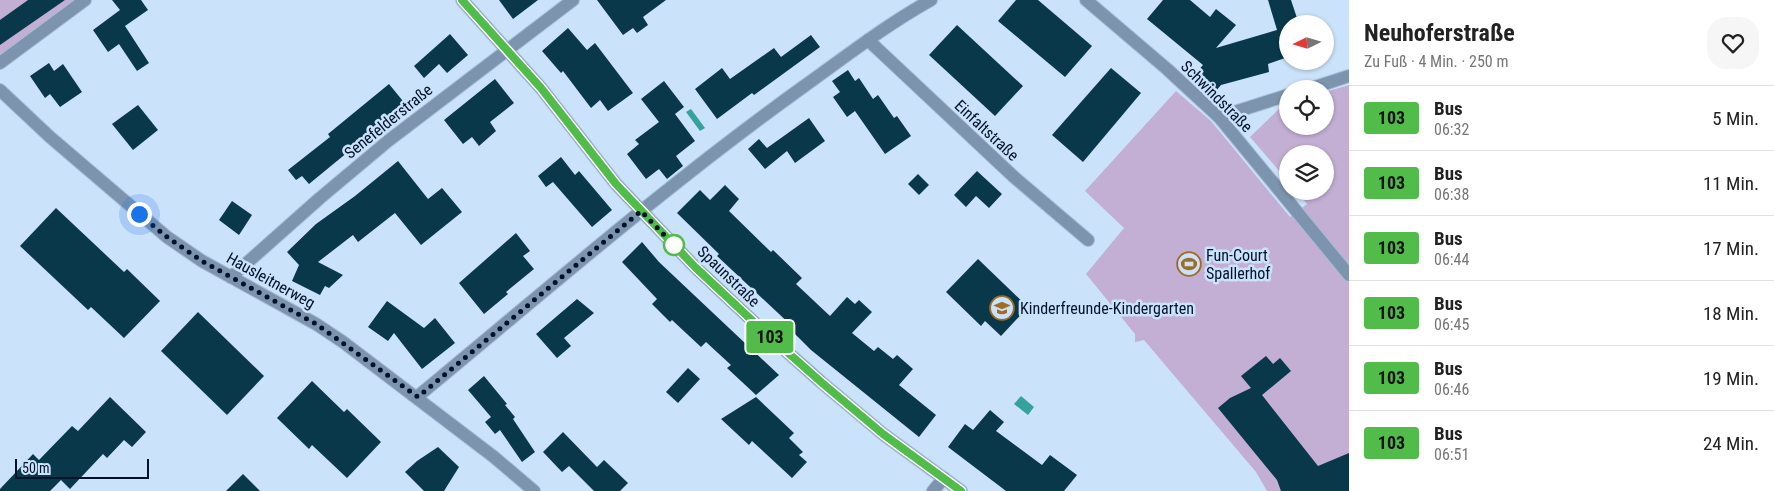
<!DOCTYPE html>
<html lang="de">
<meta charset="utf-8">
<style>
body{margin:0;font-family:"Roboto Condensed",sans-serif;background:#f6f6f6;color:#222;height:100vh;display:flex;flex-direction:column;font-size:19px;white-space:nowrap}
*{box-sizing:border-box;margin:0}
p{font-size:16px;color:#767676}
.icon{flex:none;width:28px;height:28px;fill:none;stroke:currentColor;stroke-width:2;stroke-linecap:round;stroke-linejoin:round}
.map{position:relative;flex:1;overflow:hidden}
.drawer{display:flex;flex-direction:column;background:#fff;width:425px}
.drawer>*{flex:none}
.badge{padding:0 10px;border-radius:4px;font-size:18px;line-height:32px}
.needle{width:32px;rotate:265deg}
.controls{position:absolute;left:1279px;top:15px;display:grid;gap:10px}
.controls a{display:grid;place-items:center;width:55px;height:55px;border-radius:50%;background:#fff;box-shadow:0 1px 4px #0004;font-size:25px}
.scale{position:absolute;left:15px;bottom:12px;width:134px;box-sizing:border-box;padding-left:5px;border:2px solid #001329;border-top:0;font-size:14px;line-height:18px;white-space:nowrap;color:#001329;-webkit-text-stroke:4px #cbe2fb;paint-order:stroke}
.you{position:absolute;width:25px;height:25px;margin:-12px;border:4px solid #fff;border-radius:50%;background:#1a73e8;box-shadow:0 0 0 8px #1a73e833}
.map>.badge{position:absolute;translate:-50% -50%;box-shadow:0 0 0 2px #fff}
.round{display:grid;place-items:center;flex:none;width:52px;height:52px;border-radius:20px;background:#f6f6f6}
.summary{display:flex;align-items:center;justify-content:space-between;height:85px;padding:0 15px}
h1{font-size:24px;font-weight:700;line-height:38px}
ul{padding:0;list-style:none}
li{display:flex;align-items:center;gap:15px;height:65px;padding:0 15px;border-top:1px solid #e0e0e0}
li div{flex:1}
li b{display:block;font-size:19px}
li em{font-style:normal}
li .badge{min-width:55px;font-weight:700;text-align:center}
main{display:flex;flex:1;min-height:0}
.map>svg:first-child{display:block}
.green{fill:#c3aed4}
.water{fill:#36a29c}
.building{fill:#0a384b}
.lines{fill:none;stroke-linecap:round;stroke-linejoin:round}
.minor-casing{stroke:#a6bdd5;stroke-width:14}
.minor{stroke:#7c94ae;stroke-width:12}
.line-casing{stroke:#fff;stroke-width:11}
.line{stroke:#51bc4a;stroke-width:8}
.walk{stroke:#001329;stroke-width:5;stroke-dasharray:0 9}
.stop-dot{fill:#fff;stroke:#51bc4a;stroke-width:2.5}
.labels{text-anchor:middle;stroke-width:5;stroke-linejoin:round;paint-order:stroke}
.street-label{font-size:16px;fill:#001329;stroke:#cbe2fb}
.poi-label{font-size:16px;fill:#001329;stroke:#cbe2fb;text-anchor:start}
</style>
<main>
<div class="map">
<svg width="1349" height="491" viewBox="0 0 1349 491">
<rect width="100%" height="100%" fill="#cbe2fb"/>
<!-- green -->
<g class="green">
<polygon points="0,0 76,0 0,55"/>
<polygon points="1349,85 1349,491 1267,491 1256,472 1144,340 1135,342 1135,334 1086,274 1124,228 1085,191 1176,91 1211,121 1290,217 1307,204 1297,191 1325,191 1325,154 1288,154 1287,180 1250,137 1282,106 1287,104 1288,126 1325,126 1325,92"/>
</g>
<!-- water -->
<g class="water">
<polygon points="691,109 705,128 700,131 686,112"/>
<polygon points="1021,396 1034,407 1028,415 1014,404"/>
</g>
<!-- building -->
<g class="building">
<polygon points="28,0 65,0 0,45 0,20"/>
<polygon points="112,0 141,0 148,10 125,26 149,63 137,71 119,44 108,52 93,30 120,10"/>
<polygon points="499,0 538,0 513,19"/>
<polygon points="597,0 666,0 643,17 648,25 637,33 633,28 623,35"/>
<polygon points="1016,0 1038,0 1092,46 1065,77 998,21"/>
<polygon points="1163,0 1190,0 1210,17 1216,9 1236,25 1216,48 1277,30 1268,0 1291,0 1299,24 1288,24 1288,57 1268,64 1269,72 1221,85 1215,92 1194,75 1203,65 1147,19"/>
<polygon points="957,25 1023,86 995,116 929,55"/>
<polygon points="568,28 587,50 595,43 633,93 608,111 600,100 591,108 563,71 561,73 542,51"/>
<polygon points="450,34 468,55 447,73 439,64 424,78 414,66"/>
<polygon points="811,35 820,47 754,95 752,93 717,119 695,89 722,68 730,79 774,48 781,57"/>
<polygon points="49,63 54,71 63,64 82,92 60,107 50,94 45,98 30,76"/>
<polygon points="1111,68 1141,93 1083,162 1052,135"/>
<polygon points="848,70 855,81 859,78 873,99 878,95 894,118 897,116 911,136 885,154 855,111 847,117 833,97 840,92 832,81"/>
<polygon points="495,79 514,103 490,122 496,131 479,146 472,137 463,144 444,120"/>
<polygon points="664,81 684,107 675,114 695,141 676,156 683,166 667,179 659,169 646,179 627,154 639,144 635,140 659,122 641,99"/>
<polygon points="389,84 407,106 384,126 382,124 309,184 302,176 296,180 288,170 330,137 328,134"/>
<polygon points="138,105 158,130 133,150 112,124"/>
<polygon points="809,118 825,141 795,163 787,151 765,169 748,149 759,139 767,148"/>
<polygon points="561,157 575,175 579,171 612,210 592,227 553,182 546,187 538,176"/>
<polygon points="398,161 428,199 442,188 462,212 421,245 395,213 358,242 353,235 318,262 343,275 329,288 325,286 320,295 292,281 299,265 287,252 316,224 355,196"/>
<polygon points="977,171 1002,194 989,208 976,196 966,207 954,195"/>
<polygon points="918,174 929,185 919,195 908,184"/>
<polygon points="725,185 739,199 729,211 771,252 773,250 802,278 796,284 830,316 847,297 855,304 859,300 872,312 852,333 874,351 878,347 893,359 897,355 913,369 899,385 936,415 919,437 811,350 791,330 794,328 717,256 719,254 677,213 700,190 710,200"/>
<polygon points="232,201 252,215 239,235 219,220"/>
<polygon points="56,208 124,272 127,269 160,301 124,338 91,307 88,310 20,246"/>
<polygon points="516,233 530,251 523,256 534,269 506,292 508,294 484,314 459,283"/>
<polygon points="642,242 659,262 779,375 756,395 727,368 731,365 706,342 701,347 672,320 670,322 652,304 657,299 622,262"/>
<polygon points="978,259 1028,307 1001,336 985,321 981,326 946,292"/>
<polygon points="577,299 594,313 564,338 571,346 557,358 536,334"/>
<polygon points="387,301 424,328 435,318 455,343 422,369 394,333 388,341 368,327"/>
<polygon points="198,312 264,376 227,415 161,351"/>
<polygon points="1266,356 1273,364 1280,358 1291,371 1262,395 1318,466 1349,453 1349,491 1281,491 1277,480 1218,408 1230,398 1251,388 1241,376"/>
<polygon points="688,368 700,379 678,403 666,392"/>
<polygon points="484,376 507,404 505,405 515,417 513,419 535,452 522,462 500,430 495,434 485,422 491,417 468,390"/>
<polygon points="312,381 344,412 347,409 381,442 347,478 312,445 309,449 277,418"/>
<polygon points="110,397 146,432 132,447 124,440 107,458 103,454 70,489 61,480 50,491 0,491 0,489 33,454 39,460 72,426 78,431"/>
<polygon points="756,397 794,433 789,438 803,452 799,455 807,462 792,478 752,441 749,445 721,419"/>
<polygon points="990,410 1004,422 996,431 1042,465 1050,455 1077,475 1064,491 1006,491 948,447 965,424 973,430"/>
<polygon points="563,432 597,467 604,460 628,483 620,491 594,491 569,466 562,472 543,452"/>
<polygon points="438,447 459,467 444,491 424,491 405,472 417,461"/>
<polygon points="243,474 260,491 226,491"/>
</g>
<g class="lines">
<!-- minor casing -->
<g class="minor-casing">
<g id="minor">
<polyline points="462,0 541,88 616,184 695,267 758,326 821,382 883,434 961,491"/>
<polyline points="1086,0 1167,69 1219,117 1349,275"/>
<polyline points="868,40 1014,177 1088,240"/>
<polyline points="0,63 85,0"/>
<polyline points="1309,89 1349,76"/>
<polyline points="0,90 50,137 167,237 202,261 316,324 343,342 494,457 534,491"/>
<polyline points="1219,117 1288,95"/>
<polyline points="231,277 320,198 388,141 573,0"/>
<path d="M417,397c127,-105 252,-214 386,-310 42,-30 83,-62 128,-87"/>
<polyline points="933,491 944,478"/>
</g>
</g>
<!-- minor -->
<use href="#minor" class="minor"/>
</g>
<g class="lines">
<!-- line casing -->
<g class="line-casing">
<polyline id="line" points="462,0 541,88 616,184 695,267 758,326 821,382 883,434 961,491"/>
</g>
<!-- line -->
<use href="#line" class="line"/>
<!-- walk -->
<polyline class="walk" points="139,214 167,237 202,261 316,324 418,397 641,211 674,245"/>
</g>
<!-- icons -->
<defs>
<g id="stadium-ring" transform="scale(1.25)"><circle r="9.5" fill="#cbe2fb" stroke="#a06c24" stroke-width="1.5"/><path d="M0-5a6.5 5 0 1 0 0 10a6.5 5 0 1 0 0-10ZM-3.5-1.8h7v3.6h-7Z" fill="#a06c24"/></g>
<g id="school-ring" transform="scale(1.25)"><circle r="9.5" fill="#cbe2fb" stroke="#a06c24" stroke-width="1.5"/><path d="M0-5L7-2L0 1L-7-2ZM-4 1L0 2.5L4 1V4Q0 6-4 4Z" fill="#a06c24"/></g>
</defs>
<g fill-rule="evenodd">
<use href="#stadium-ring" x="1189" y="264"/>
<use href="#school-ring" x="1002" y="308"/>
</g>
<!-- markers -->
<circle class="stop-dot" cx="674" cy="245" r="10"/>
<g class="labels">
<!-- street labels -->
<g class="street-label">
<text transform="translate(1217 96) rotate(45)" y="6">Schwindstraße</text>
<text transform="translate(388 121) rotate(-39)" y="6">Senefelderstraße</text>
<text transform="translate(987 130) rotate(43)" y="6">Einfaltstraße</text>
<text transform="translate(729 276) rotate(44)" y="6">Spaunstraße</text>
<text transform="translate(271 280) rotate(29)" y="6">Hausleitnerweg</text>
</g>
<!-- poi labels -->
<g class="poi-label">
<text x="1206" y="261">Fun-Court<tspan x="1206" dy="18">Spallerhof</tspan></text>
<text x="1020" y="314">Kinderfreunde-Kindergarten</text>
</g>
</g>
</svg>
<div class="controls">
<a><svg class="needle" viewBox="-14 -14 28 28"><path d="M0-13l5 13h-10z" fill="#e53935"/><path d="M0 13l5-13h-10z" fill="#767676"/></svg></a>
<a><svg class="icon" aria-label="locate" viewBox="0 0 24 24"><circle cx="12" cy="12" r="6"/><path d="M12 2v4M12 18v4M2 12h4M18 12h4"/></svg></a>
<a><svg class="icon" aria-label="layers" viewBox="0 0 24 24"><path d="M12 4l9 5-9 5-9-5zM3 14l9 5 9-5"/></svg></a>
</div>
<div class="scale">50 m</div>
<div class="you" style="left:139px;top:214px"></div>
<b class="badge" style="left:770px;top:337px;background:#51bc4a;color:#111">103</b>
</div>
<section class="drawer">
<div class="summary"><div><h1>Neuhoferstraße</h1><p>Zu Fuß · 4 Min. · 250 m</p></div><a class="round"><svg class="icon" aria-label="heart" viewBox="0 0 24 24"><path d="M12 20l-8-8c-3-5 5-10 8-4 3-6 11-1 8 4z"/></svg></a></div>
<ul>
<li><span class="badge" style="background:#51bc4a;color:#111">103</span><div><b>Bus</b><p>06:32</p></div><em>5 Min.</em></li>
<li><span class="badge" style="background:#51bc4a;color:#111">103</span><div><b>Bus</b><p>06:38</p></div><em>11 Min.</em></li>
<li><span class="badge" style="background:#51bc4a;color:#111">103</span><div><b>Bus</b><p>06:44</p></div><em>17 Min.</em></li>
<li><span class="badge" style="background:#51bc4a;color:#111">103</span><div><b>Bus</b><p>06:45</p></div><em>18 Min.</em></li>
<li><span class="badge" style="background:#51bc4a;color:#111">103</span><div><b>Bus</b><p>06:46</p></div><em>19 Min.</em></li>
<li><span class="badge" style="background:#51bc4a;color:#111">103</span><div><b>Bus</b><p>06:51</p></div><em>24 Min.</em></li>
</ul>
</section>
</main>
